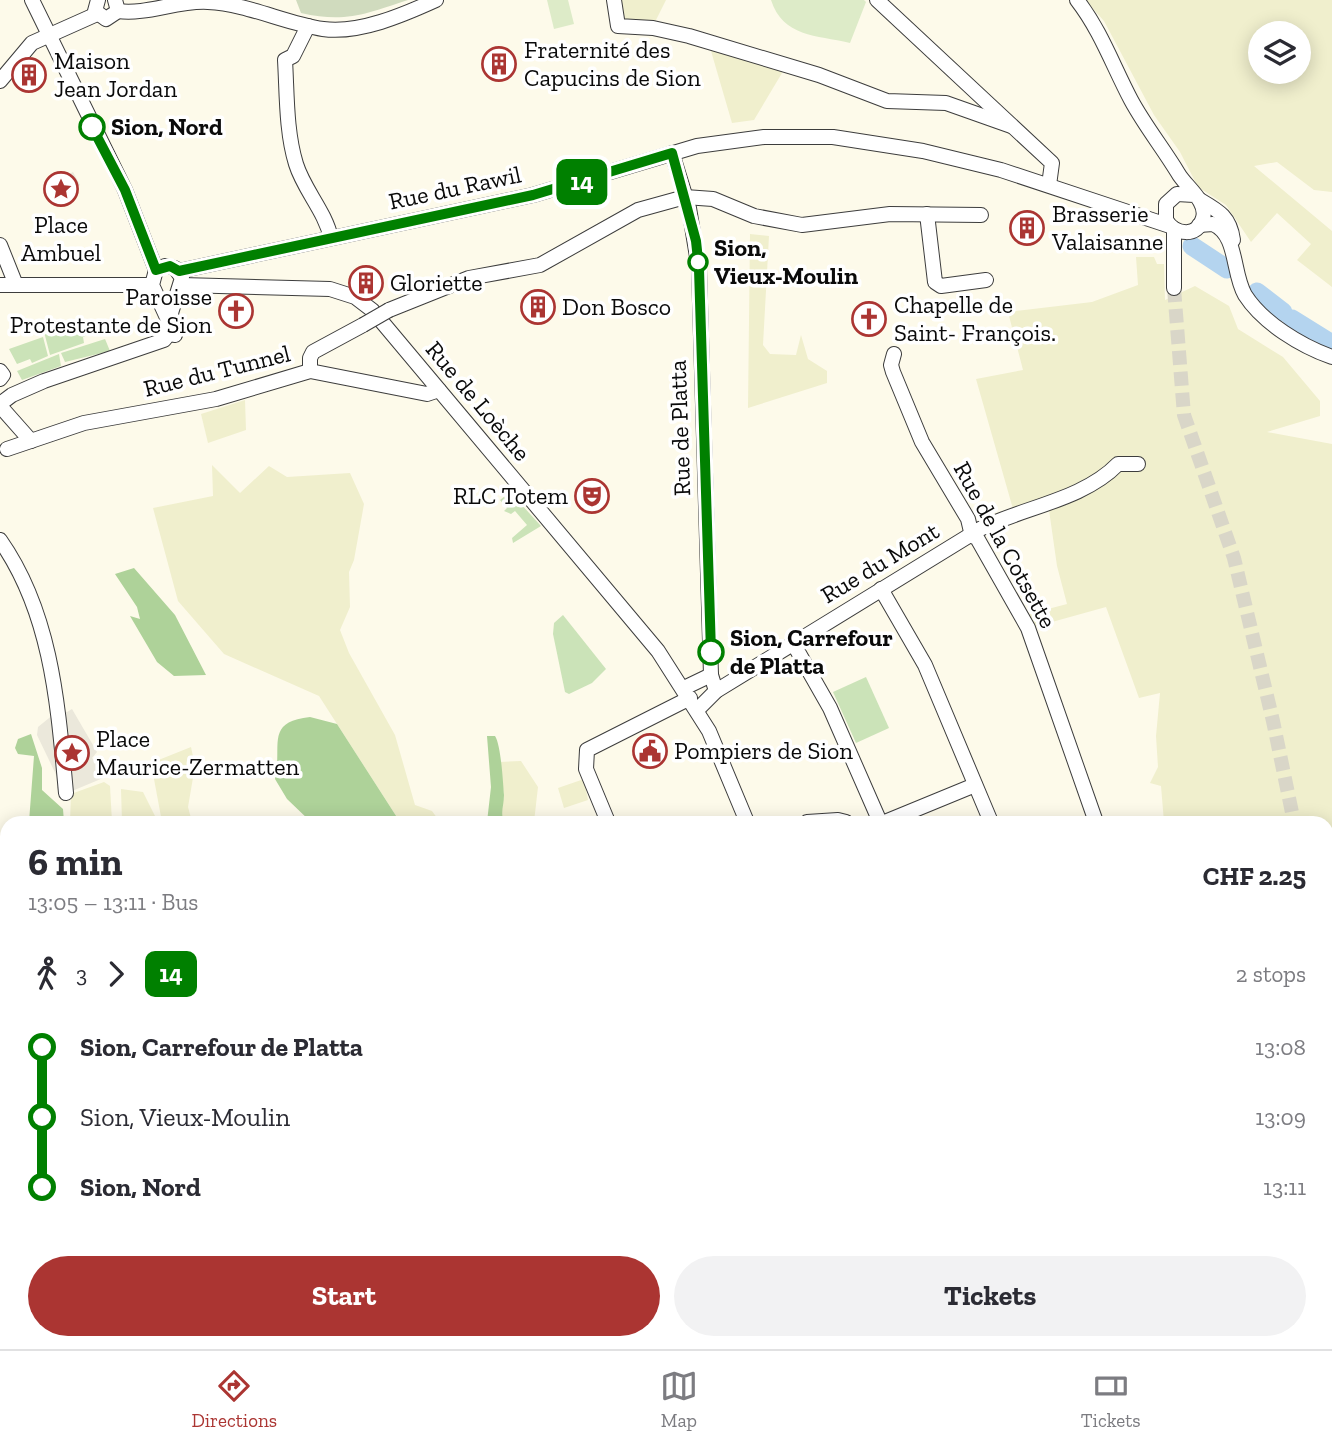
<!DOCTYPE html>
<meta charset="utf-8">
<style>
body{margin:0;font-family:"Zilla Slab",serif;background:#f2f2f3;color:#2b2b33;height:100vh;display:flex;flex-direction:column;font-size:26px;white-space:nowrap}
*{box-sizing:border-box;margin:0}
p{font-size:23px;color:#7c7c81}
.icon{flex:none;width:38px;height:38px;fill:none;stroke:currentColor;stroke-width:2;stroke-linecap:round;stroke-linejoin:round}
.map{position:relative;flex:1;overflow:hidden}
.drawer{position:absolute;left:0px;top:816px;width:1334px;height:534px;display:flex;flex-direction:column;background:#fff;border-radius:21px 21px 0 0;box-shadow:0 4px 18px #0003}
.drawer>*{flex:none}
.badge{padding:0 14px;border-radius:10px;font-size:24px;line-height:46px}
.controls{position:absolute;left:1248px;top:21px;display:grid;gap:14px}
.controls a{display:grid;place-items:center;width:63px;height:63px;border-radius:50%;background:#fff;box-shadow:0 4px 18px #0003;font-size:35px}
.map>.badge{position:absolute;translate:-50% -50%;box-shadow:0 0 0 4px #fff}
.legs{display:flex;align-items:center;gap:10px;height:77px;padding:0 28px;font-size:23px}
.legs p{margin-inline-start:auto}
.headline{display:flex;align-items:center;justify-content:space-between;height:119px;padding:0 28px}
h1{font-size:38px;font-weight:800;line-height:52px}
.cta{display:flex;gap:14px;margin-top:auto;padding:14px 28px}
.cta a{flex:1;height:80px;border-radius:42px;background:#ab3532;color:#fff;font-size:28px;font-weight:800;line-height:80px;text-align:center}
.cta a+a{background:#f2f2f3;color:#2b2b33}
ul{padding:0 28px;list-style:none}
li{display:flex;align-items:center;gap:24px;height:70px;font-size:26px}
li i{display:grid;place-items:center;width:10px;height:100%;margin:0 9px;background:currentColor}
li i::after{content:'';width:18px;height:18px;margin:-9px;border:5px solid;border-radius:50%;background:#fff}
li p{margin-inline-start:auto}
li:first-child i{background:linear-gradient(#0000 50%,currentColor 0)}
li:last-child i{background:linear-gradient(currentColor 50%,#0000 0)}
.tabs{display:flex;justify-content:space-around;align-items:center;height:98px;border-top:2px solid #e1e1e2;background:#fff;font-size:19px;color:#7c7c81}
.tabs a{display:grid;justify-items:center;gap:4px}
.tabs .active{color:#ab3532}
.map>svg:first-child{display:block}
.farmland{fill:#f0efcd;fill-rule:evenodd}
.green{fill:#cbe3b8}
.forest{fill:#aed299}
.cemetery{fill:#d0dbbe}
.pitch{fill:#ddebc8}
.plaza{fill:#ebe8db}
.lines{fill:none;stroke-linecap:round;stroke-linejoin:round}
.river{stroke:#b4d4ef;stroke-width:19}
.minor-tunnel{stroke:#d9d6c8;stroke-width:14;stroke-dasharray:14 7;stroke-linecap:butt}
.minor-casing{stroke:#3d3d3d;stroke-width:16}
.minor{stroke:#fff;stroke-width:14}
.minor-bridge-casing{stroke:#3d3d3d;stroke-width:16;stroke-linecap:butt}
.minor-bridge{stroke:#fff;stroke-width:14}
.line-1-casing{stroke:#fff;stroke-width:16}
.line-1{stroke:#008000;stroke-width:10}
.stop-1-dot{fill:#fff;stroke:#008000;stroke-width:3.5}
.labels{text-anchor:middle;stroke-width:7;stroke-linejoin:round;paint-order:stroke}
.poi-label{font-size:24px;fill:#0a0a0a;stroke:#fff;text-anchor:start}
.stop-label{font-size:24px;font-weight:bold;fill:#0a0a0a;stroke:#fff;text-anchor:start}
.street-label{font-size:24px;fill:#0a0a0a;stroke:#fff}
</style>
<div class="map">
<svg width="1332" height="1349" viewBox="0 0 1332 1349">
<rect width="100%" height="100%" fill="#fdfaea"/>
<!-- farmland -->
<g class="farmland">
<polygon points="620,0 666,0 654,24 623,23"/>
<path d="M1085,0h247v192l-18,-2 -37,-28 -23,4 78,65v56l-35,-27 14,-16 -34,-31 -26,29 -25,-37 -28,-18 -18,-35 -26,-37 -50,-94zM1260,33h38v39h-38z"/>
<polygon points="716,46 785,68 754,120 732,123 711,51"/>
<polygon points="750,234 769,236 763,345 770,354 796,355 801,335 808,359 827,371 827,383 748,408"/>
<polygon points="1136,257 1154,257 1157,264 1164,264 1165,300 1195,286 1229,306 1238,329 1283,357 1320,401 1320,416 1267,432 1332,444 1332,1349 1126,1349 1123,1342 1326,1342 1326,822 1164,822 1161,786 1150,783 1158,767 1156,736 1160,693 1139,698 1106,607 1034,627 1029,614 1067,604 1057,566 1049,510 1013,509 976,379 1023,370 1008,312 1092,302 1138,285"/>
<polygon points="245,400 246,430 208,443 201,414"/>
<polygon points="212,465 240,493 269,466 287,477 350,473 364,504 354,560 349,572 350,607 340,630 349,653 395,735 415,805 432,811 440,822 400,822 319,696 224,654 178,601 153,508 213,496"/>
<polygon points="191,747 195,766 188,807 192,822 162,822 151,763"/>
<polygon points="521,761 538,787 534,822 510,822 503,820 501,813 504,797 500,762"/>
<polygon points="584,779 588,800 564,808 558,788"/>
<polygon points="104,782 110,786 112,822 70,822 71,794"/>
<polygon points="121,789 143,792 158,822 122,822"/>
<polygon points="163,1342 212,1342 212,1349 164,1349"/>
<polygon points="234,1342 269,1342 279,1349 246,1349"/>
<polygon points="291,1342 330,1342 337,1349 288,1349"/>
<polygon points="646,1342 710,1342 723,1349 650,1349"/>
<polygon points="879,1342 923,1342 926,1349 881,1349"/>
</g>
<!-- green -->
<g class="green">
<polygon points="62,323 96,324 97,331 83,337 84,343 50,355 42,324"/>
<polygon points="43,337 48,356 32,363 30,359 17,364 9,349"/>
<polygon points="105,339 110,351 65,362 61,353"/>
<polygon points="59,354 61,366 22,380 17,371"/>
<polygon points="510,492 541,526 513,543 512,538 527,525 515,511 511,514 504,511 507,508 500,500"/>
<polygon points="563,615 606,669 592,683 569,694 565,692 553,634 554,623"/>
<polygon points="866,677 889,728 856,743 833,692"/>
</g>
<!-- forest -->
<g class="forest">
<polygon points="134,568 175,615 206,675 174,676 157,662 130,616 140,619 137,607 115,574"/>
<path d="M310,717l27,7 63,98h-89l-24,-23 -12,-20c8,-33 -11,-57 35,-62z"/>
<polygon points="31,734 42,768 42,790 63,809 64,822 29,822 34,756 18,754 15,748 18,739"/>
<path d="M487,736h8c6,9 8,46 9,59 0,11 -4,17 0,27h-17l4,-35z"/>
<polygon points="0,844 7,852 7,925 0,912"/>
<polygon points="0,929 7,947 7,975 0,973"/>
<polygon points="514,1342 627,1342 631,1349 519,1349"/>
</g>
<!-- cemetery -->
<path class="cemetery" d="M296,0h112c-42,14 -63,23 -107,13z"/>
<!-- pitch -->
<g class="pitch">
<polygon points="547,0 568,0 574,24 554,29"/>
<path d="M771,0h93l2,2 -16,41c-34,-8 -67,-6 -79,-43z"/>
</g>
<!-- plaza -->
<g class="plaza">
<polygon points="73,172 80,185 70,191 63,202 59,196 50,195 46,186"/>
<polygon points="72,709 97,752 92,758 108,776 60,796 57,787 61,785 37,735 38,727 59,710 67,712"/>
</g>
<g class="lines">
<!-- river -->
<g class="river">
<polyline points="1192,246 1227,269"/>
<polyline points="1257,292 1283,312"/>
<polyline points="1292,319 1332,344"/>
</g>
<!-- minor-tunnel -->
<g class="minor-tunnel">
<polyline points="1174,288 1184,415 1234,558 1273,721 1294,822"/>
<polyline points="1326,988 1332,1015"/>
</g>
<!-- minor casing -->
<g class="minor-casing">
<g id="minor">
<polyline points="32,0 125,190 156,270"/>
<polyline points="98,0 95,11 106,19 118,11 115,0"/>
<polyline points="614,0 618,26 653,28 689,36 819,75 887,101 946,103 1011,126"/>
<polyline points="877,0 1052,163 1049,185"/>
<path d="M1077,0c24,31 36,66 54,100 14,26 32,48 47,73 7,13 30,28 25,45 -5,20 -28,17 -37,2v-16l11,-10 17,1"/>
<path d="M118,11c29,4 60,-11 90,-9 40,2 76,21 115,27 36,5 80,-14 113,-29"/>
<path d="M308,26l-15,30 -8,4c2,33 1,72 11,104 8,26 29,47 35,74"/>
<polyline points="0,81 32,43 97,14"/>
<polyline points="672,153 689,208 699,269 711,675 716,691"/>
<path d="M1200,200c19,11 30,17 33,40"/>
<polyline points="927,214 935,282 941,286 986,280"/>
<path d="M1199,225l14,-1c25,11 19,49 32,71 18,28 56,51 87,62"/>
<polyline points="0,245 16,285"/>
<polygon points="165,266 175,268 182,278 171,313 175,335 152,285 156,270"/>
<polyline points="179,271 533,195 697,146 764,137 833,137 923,151 1001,170 1170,226"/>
<polyline points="0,285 152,285"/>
<polyline points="182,285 330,289 355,297 372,310 658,651 709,731 747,822"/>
<polyline points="1174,288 1174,229"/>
<polyline points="389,310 469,278 540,265 638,210 685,197 713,199 754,216 802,225 890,214 981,215"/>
<polyline points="894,354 891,365 893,372 922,442 968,519 972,536 977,538 1028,628 1096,822"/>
<polyline points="0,371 3,375 0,379"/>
<polyline points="310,371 310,358 313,352 363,325"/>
<polyline points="0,404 12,395 44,381 164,340 169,334 169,325"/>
<polyline points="0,406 31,441"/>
<polyline points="7,449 84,423 216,399 310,371 427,394 439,390"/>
<path d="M0,540c52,74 58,166 66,253"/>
<polyline points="881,589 925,665 991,822"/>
<polyline points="793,643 830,708 880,822"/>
<polyline points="684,688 711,675"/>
<path d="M697,710l19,-19 264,-162c44,-22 103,-29 138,-65h20"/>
<polyline points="608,822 586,769 587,750 690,698"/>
<polyline points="807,822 838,820 846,822"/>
<polyline points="885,822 975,785"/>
<polyline points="961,1342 966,1349"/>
<polyline points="983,1342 987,1349"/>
<polyline points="1004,1342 1005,1349"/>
<polyline points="1286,1342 1289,1349"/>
</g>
</g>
<!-- minor -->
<use href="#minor" class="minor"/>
<!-- minor-bridge casing -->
<g class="minor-bridge-casing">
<polyline id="minor-bridge" points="363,325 389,310"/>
</g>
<!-- minor-bridge -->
<use href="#minor-bridge" class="minor-bridge"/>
</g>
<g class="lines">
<!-- line-1 casing -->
<g class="line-1-casing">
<polyline id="line-1" points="92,127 125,190 156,270 170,266 179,271 533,195 672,153 696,241 699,269 711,652"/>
</g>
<!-- line-1 -->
<use href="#line-1" class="line-1"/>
</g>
<!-- icons -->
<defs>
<g id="building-ring" transform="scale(1.75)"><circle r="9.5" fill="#fff" stroke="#ab3532" stroke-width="1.5"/><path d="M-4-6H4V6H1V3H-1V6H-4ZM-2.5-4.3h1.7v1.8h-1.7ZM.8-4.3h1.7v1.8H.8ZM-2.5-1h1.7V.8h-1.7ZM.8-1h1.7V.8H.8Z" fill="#ab3532"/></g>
<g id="sight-ring" transform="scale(1.75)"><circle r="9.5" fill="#fff" stroke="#ab3532" stroke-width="1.5"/><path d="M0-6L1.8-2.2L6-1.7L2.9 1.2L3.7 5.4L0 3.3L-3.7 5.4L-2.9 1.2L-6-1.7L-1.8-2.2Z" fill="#ab3532"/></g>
<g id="church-ring" transform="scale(1.75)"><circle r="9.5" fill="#fff" stroke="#ab3532" stroke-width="1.5"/><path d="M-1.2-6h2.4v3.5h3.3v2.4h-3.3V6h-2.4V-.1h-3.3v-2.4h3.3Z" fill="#ab3532"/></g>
<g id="theatre-ring" transform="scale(1.75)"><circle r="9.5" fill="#fff" stroke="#ab3532" stroke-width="1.5"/><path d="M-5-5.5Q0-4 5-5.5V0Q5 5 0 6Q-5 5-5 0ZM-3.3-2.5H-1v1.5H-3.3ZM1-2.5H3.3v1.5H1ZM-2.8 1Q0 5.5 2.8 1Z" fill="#ab3532"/></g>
<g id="civic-ring" transform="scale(1.75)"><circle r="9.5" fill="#fff" stroke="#ab3532" stroke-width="1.5"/><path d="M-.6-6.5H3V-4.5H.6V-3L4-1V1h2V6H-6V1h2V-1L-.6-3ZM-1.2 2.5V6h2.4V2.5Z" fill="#ab3532"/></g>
</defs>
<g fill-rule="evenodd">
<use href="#building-ring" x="499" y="64"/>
<use href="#building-ring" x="29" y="75"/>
<use href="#sight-ring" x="61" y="189"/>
<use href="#building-ring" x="1027" y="228"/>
<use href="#building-ring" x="366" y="283"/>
<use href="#building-ring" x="538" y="307"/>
<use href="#church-ring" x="236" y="311"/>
<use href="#church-ring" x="869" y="319"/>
<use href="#theatre-ring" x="592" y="496"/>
<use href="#civic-ring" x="650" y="751"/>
<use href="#sight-ring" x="72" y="753"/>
</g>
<!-- markers -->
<g class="stop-1-dot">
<circle cx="92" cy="127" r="12"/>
<circle cx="698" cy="262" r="9"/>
<circle cx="711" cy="652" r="12"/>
</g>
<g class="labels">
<!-- poi labels -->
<g class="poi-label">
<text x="524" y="58">Fraternité des<tspan x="524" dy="28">Capucins de Sion</tspan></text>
<text x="54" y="69">Maison<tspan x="54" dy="28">Jean Jordan</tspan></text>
<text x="1052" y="222">Brasserie<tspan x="1052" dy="28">Valaisanne</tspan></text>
<text x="61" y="233" text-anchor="middle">Place<tspan x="61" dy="28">Ambuel</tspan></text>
<text x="390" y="291">Gloriette</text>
<text x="212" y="305" text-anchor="end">Paroisse<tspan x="212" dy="28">Protestante de Sion</tspan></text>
<text x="894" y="313">Chapelle de<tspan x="894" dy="28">Saint- François.</tspan></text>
<text x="562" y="315">Don Bosco</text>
<text x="568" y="504" text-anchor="end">RLC Totem</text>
<text x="96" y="747">Place<tspan x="96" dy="28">Maurice-Zermatten</tspan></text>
<text x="674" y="759">Pompiers de Sion</text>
</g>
<!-- stop labels -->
<g class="stop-label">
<text x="111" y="135">Sion, Nord</text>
<text x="714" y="256">Sion,<tspan x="714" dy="28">Vieux-Moulin</tspan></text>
<text x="730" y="646">Sion, Carrefour<tspan x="730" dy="28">de Platta</tspan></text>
</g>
<!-- street labels -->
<g class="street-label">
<text transform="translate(455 188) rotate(-12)" y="8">Rue du Rawil</text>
<text transform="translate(217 371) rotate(-14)" y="8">Rue du Tunnel</text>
<text transform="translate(478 401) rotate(50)" y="8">Rue de Loèche</text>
<text transform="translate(680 428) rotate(-92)" y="8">Rue de Platta</text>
<text transform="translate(1005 545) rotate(61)" y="8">Rue de la Cotsette</text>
<text transform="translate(880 563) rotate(-31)" y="8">Rue du Mont</text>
</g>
</g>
</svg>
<div class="controls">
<a><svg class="icon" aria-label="layers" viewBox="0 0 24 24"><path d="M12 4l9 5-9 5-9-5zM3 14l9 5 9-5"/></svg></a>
</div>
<b class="badge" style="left:582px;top:182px;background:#008000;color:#fff">14</b>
<section class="drawer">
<div class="headline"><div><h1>6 min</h1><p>13:05 – 13:11 · Bus</p></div><b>CHF 2.25</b></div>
<div class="legs"><svg class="icon" aria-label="walk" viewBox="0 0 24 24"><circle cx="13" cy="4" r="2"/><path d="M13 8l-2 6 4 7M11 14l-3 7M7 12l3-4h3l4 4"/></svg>3<svg class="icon" aria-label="forward" viewBox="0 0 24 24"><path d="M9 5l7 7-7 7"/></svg><b class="badge" style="background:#008000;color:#fff">14</b><p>2 stops</p></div>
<ul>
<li><i style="color:#008000"></i><b>Sion, Carrefour de Platta</b><p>13:08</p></li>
<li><i style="color:#008000"></i><span>Sion, Vieux-Moulin</span><p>13:09</p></li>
<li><i style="color:#008000"></i><b>Sion, Nord</b><p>13:11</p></li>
</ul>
<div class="cta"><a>Start</a><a>Tickets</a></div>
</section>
</div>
<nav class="tabs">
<a class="active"><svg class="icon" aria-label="directions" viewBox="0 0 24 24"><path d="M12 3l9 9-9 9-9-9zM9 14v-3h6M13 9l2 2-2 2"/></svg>Directions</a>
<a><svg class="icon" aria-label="map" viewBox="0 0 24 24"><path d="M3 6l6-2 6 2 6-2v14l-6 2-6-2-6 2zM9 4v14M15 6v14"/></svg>Map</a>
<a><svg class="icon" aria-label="tickets" viewBox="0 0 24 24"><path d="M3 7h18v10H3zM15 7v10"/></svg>Tickets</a>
</nav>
